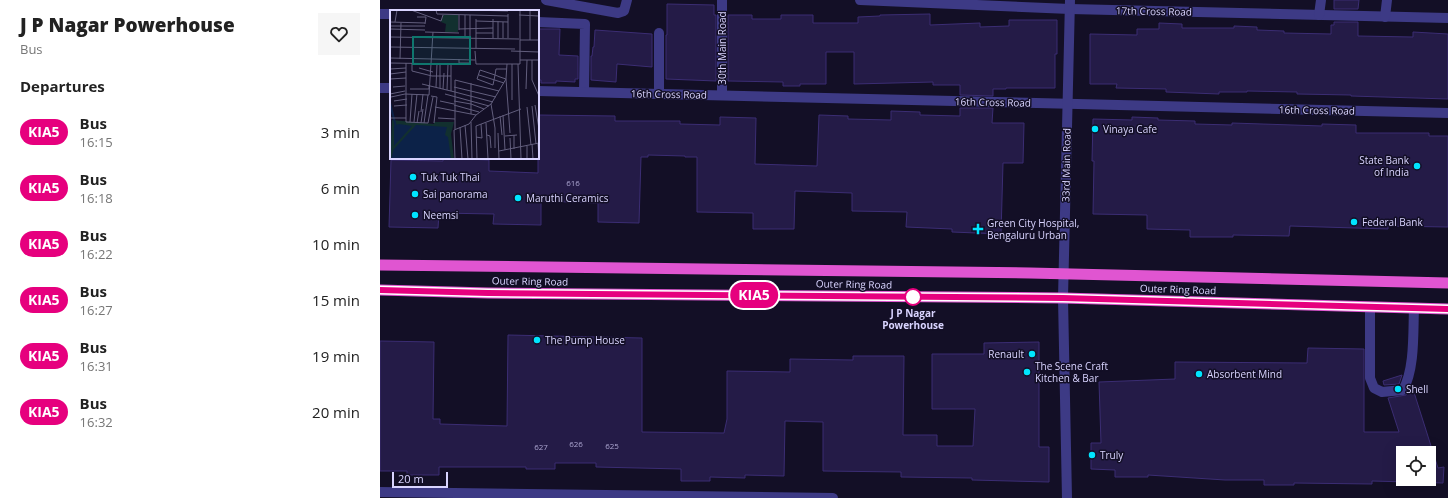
<!DOCTYPE html>
<style>
body{margin:0;font-family:"Open Sans",sans-serif;background:#f6f6f6;color:#222;height:100vh;display:flex;flex-direction:column;font-size:15px;white-space:nowrap}
*{box-sizing:border-box;margin:0}
p{font-size:13px;color:#767676}
.icon{flex:none;width:22px;height:22px;fill:none;stroke:currentColor;stroke-width:2;stroke-linecap:round;stroke-linejoin:round}
.map{position:relative;flex:1;overflow:hidden}
.drawer{display:flex;flex-direction:column;background:#fff;width:380px}
.drawer>*{flex:none}
.badge{padding:0 8px;border-radius:13px;font-size:14px;line-height:26px}
.buttons{position:absolute;left:1016px;top:446px;display:grid;gap:8px}
.buttons a{display:grid;place-items:center;width:40px;height:40px;border-radius:0px;background:#fff;box-shadow:0 4px 16px #0002;font-size:20px}
.scale{position:absolute;left:12px;bottom:10px;width:56px;box-sizing:border-box;padding-left:4px;border:2px solid #d9d4ff;border-top:0;font-size:11px;line-height:14px;white-space:nowrap;color:#d9d4ff;-webkit-text-stroke:3px #130f26;paint-order:stroke}
.map>.badge{position:absolute;translate:-50% -50%;box-shadow:0 0 0 2px #fff}
h2{padding:0 20px;font-size:15px;line-height:36px}
.round{display:grid;place-items:center;flex:none;width:42px;height:42px;border-radius:0px;background:#f6f6f6}
.overview{display:flex;align-items:center;justify-content:space-between;height:68px;padding:0 20px}
h1{font-size:19px;font-weight:800;line-height:30px}
ul{padding:0;list-style:none}
li{display:flex;align-items:center;gap:12px;height:56px;padding:0 20px}
li div{flex:1}
li b{display:block;font-size:15px}
li em{font-style:normal}
li .badge{min-width:44px;font-weight:700;text-align:center}
main{display:flex;flex:1;min-height:0}
.map>svg:first-child{display:block}
.building{fill:#241b47;stroke:#3b2d73;fill-rule:evenodd}
.lines{fill:none;stroke-linecap:round;stroke-linejoin:round}
.service{stroke:#3d3a85;stroke-width:10}
.minor{stroke:#3d3a85;stroke-width:10}
.tertiary{stroke:#3d3a85;stroke-width:10}
.trunk{stroke:#e055d1;stroke-width:11}
.line-casing{stroke:#fff;stroke-width:9}
.line{stroke:#e6007e;stroke-width:6}
.poi-dot{fill:#00e5ff;stroke:#130f26;stroke-width:1.5}
.stop-dot{fill:#fff;stroke:#e6007e;stroke-width:2}
.labels{text-anchor:middle;stroke-width:3;stroke-linejoin:round;paint-order:stroke}
.number-label{font-size:8px;fill:#aca6d1}
.street-label{font-size:10px;fill:#d9d4ff;stroke:#130f26}
.poi-label{font-size:10px;fill:#d9d4ff;stroke:#130f26;text-anchor:start}
.stop-label{font-size:10px;font-weight:bold;fill:#d9d4ff;stroke:#130f26}
.inset-river{fill:none;stroke:#0c2248;stroke-width:2}
.inset-road{fill:none;stroke:#625e7d;stroke-width:1}
.view{fill:#0f766e;fill-opacity:0.15;stroke:#0f766e;stroke-width:2}
.inset-edge{fill:none;stroke:#d9d4ff;stroke-width:2}
</style>
<main>
<section class="drawer">
<div class="overview"><div><h1>J P Nagar Powerhouse</h1><p>Bus</p></div><a class="round"><svg class="icon" aria-label="heart" viewBox="0 0 24 24"><path d="M12 20l-8-8c-3-5 5-10 8-4 3-6 11-1 8 4z"/></svg></a></div>
<h2>Departures</h2>
<ul>
<li><span class="badge" style="background:#e6007e;color:#fff">KIA5</span><div><b>Bus</b><p>16:15</p></div><em>3 min</em></li>
<li><span class="badge" style="background:#e6007e;color:#fff">KIA5</span><div><b>Bus</b><p>16:18</p></div><em>6 min</em></li>
<li><span class="badge" style="background:#e6007e;color:#fff">KIA5</span><div><b>Bus</b><p>16:22</p></div><em>10 min</em></li>
<li><span class="badge" style="background:#e6007e;color:#fff">KIA5</span><div><b>Bus</b><p>16:27</p></div><em>15 min</em></li>
<li><span class="badge" style="background:#e6007e;color:#fff">KIA5</span><div><b>Bus</b><p>16:31</p></div><em>19 min</em></li>
<li><span class="badge" style="background:#e6007e;color:#fff">KIA5</span><div><b>Bus</b><p>16:32</p></div><em>20 min</em></li>
</ul>
</section>
<div class="map">
<svg width="1068" height="498" viewBox="0 0 1068 498">
<rect width="100%" height="100%" fill="#130f26"/>
<!-- building -->
<g class="building">
<polygon points="954,0 979,0 978,9 954,9"/>
<polygon points="287,4 334,5 334,15 336,15 336,81 286,79 286,35 287,35"/>
<polygon points="550,14 550,25 600,23 600,27 629,26 629,20 677,20 677,54 675,54 675,88 626,88 626,89 613,89 613,96 580,95 580,85 553,85 553,82 474,84 474,52 446,52 446,84 420,84 420,86 403,86 403,82 348,81 348,15 372,15 372,19 401,19 401,15 433,15 433,23 478,23 478,17 500,16 500,15"/>
<polygon points="954,22 978,22 978,36 1033,37 1033,32 1068,34 1068,99 971,96 971,95 917,94 917,92 867,91 867,92 839,92 839,94 813,93 786,92 786,89 736,88 737,84 710,84 710,34 757,35 757,29 779,29 779,23 802,24 802,28 854,28 854,26 877,27 877,30 904,31 904,33 951,34 951,25 954,25"/>
<polygon points="158,29 180,29 179,55 198,56 198,79 195,79 195,82 176,81 176,83 161,83 161,80 158,80"/>
<polygon points="215,30 272,34 272,67 237,64 236,82 211,80 211,56 212,56 213,47 214,47"/>
<polygon points="580,108 613,108 612,123 644,123 643,163 623,163 621,234 572,232 572,229 526,227 527,212 472,211 472,193 415,191 414,229 373,229 373,213 317,212 317,157 305,157 305,156 268,155 268,157 261,157 259,223 218,222 218,203 161,201 161,225 113,224 114,214 59,213 58,228 9,227 11,160 63,161 63,158 109,160 109,171 158,173 158,115 235,116 235,121 300,121 300,124 340,125 340,117 376,118 375,164 437,166 439,115 468,116 468,119 511,120 511,111 540,112 540,115 580,116"/>
<polygon points="752,117 778,118 778,120 815,121 815,124 852,125 852,123 942,126 942,124 976,125 976,133 1049,133 1049,136 1068,136 1068,227 1008,226 1008,229 910,226 909,236 853,235 853,237 810,237 810,230 767,229 767,215 713,214 714,161 712,161 713,119 752,120"/>
<polygon points="128,335 262,338 262,432 344,433 347,419 347,371 410,372 410,359 473,360 473,356 524,356 523,435 557,435 557,446 593,446 595,409 552,409 552,354 604,354 604,343 659,342 659,447 669,447 669,482 592,480 592,478 521,477 521,472 443,471 443,422 405,421 404,476 365,475 365,478 330,477 330,481 301,481 301,469 216,467 216,463 175,463 175,469 146,469 146,467 59,467 59,475 27,475 27,471 0,471 0,341 54,342 53,419 60,419 60,424 127,426"/>
<path d="M928,348l56,1v83h35l-11,-34 18,-3 6,-9 26,82 6,-1 -1,16 -71,-2v3l-78,-1v2h-30v-5h-39l-77,-5v2h-33v-7l-24,-1v-26h10l-2,-61 76,-3v-17l132,1zM1023,453h26v26h-26z"/>
<polygon points="1022,375 1019,384 1004,385 1003,381"/>
</g>
<g class="lines">
<!-- service -->
<g class="service">
<polyline points="166,0 238,13 244,11 247,0"/>
<path d="M990,307v71l4,10 8,4 21,-2c12,-21 10,-58 11,-82"/>
</g>
<!-- minor -->
<g class="minor">
<polyline points="342,0 342,95"/>
<polyline points="480,0 690,9 1068,18"/>
<polyline points="0,14 11,14"/>
<polyline points="939,15 941,0"/>
<polyline points="1005,17 1007,0"/>
<polyline points="158,22 205,24 204,92"/>
<polyline points="279,33 279,94"/>
<polyline points="0,88 11,88"/>
<polyline points="158,91 1068,113"/>
</g>
<!-- tertiary -->
<g class="tertiary">
<polyline points="0,492 453,498"/>
<polyline points="687,498 683,298 690,0"/>
</g>
<!-- trunk -->
<g class="trunk">
<polyline points="0,265 650,273 1068,283"/>
<polyline points="0,290 108,293 683,298 1068,309"/>
</g>
</g>
<g class="lines">
<!-- line casing -->
<g class="line-casing">
<polyline id="line" points="0,290 108,293 683,298 1068,309"/>
</g>
<!-- line -->
<use href="#line" class="line"/>
</g>
<!-- markers -->
<g class="poi-dot">
<circle cx="715" cy="129" r="4"/>
<circle cx="1037" cy="166" r="4"/>
<circle cx="33" cy="177" r="4"/>
<circle cx="35" cy="194" r="4"/>
<circle cx="138" cy="198" r="4"/>
<circle cx="35" cy="215" r="4"/>
<circle cx="974" cy="222" r="4"/>
<path d="M596 223h4v4h4v4h-4v4h-4v-4h-4v-4h4z"/>
<circle cx="157" cy="340" r="4"/>
<circle cx="652" cy="354" r="4"/>
<circle cx="647" cy="372" r="4"/>
<circle cx="819" cy="374" r="4"/>
<circle cx="1018" cy="389" r="4"/>
<circle cx="712" cy="455" r="4"/>
</g>
<circle class="stop-dot" cx="533" cy="297" r="8"/>
<g class="labels">
<!-- number labels -->
<g class="number-label">
<text x="193" y="186">616</text>
<text x="196" y="447">626</text>
<text x="232" y="449">625</text>
<text x="161" y="450">627</text>
</g>
<!-- street labels -->
<g class="street-label">
<text transform="translate(774 11) rotate(1)" y="4">17th Cross Road</text>
<text transform="translate(342 48) rotate(-90)" y="4">30th Main Road</text>
<text transform="translate(289 94) rotate(1)" y="4">16th Cross Road</text>
<text transform="translate(613 102) rotate(1)" y="4">16th Cross Road</text>
<text transform="translate(937 110) rotate(1)" y="4">16th Cross Road</text>
<text transform="translate(686 165) rotate(-89)" y="4">33rd Main Road</text>
<text transform="translate(150 281) rotate(1)" y="4">Outer Ring Road</text>
<text transform="translate(474 284) rotate(1)" y="4">Outer Ring Road</text>
<text transform="translate(798 289) rotate(2)" y="4">Outer Ring Road</text>
</g>
<!-- poi labels -->
<g class="poi-label">
<text x="723" y="133">Vinaya Cafe</text>
<text x="1029" y="164" text-anchor="end">State Bank<tspan x="1029" dy="12">of India</tspan></text>
<text x="41" y="181">Tuk Tuk Thai</text>
<text x="43" y="198">Sai panorama</text>
<text x="146" y="202">Maruthi Ceramics</text>
<text x="43" y="219">Neemsi</text>
<text x="982" y="226">Federal Bank</text>
<text x="607" y="227">Green City Hospital,<tspan x="607" dy="12">Bengaluru Urban</tspan></text>
<text x="165" y="344">The Pump House</text>
<text x="644" y="358" text-anchor="end">Renault</text>
<text x="655" y="370">The Scene Craft<tspan x="655" dy="12">Kitchen &amp; Bar</tspan></text>
<text x="827" y="378">Absorbent Mind</text>
<text x="1026" y="393">Shell</text>
<text x="720" y="459">Truly</text>
</g>
<!-- stop labels -->
<g class="stop-label">
<text x="533" y="317">J P Nagar<tspan x="533" dy="12">Powerhouse</tspan></text>
</g>
</g>
<!-- overview -->
<g transform="translate(10 10)">
<rect width="149" height="149" fill="#130f26"/>
<path d="M53,5h15v17h-13l1,-8 -5,-2zM2,110l42,4v-2h20l-3,12 3,25h-64z" fill="#12302f"/>
<path d="M9,114l13,2 -18,20v-20zM26,115l31,2 -2,8 3,2 3,22h-60l3,-10z" fill="#0c2248"/>
<path class="inset-river" d="M0,93l6,24"/>
<path class="inset-road" d="M21,0l30,11 2,-6M46,0l1,4 71,2M81,0l37,1M140,0v30M118,4v24M69,5v15M75,5v23M129,5l20,1M27,7h9l-1,7M86,11l32,1M0,12l35,1M5,12l2,-12M0,16h35M0,19l35,1M69,19l34,-1M35,22l34,1M86,23h17M0,27l129,2M80,28v-23M103,28v-19M108,28v-17M113,28v-16M130,30h19M0,37l125,2M86,38v-29M85,41l1,13h31M121,41l28,1M0,48l85,2M10,49l1,-36M69,49v4h11v-4M130,50h19M142,50v20l7,16M0,53l61,1M16,53v59l22,1 5,-26M22,53v8l20,5h19M128,54l3,95M29,58l14,4M0,59l16,-1M117,59h-11l-1,6 -2,10 -16,-6 3,-9 15,5 5,2 6,2 4,54M0,64l16,-2M89,65l25,8M0,69l16,-1M81,73v31M32,74l33,8M3,77l12,-1M46,77l1,-23M64,77l42,10M50,78v-24M20,79h19v-4M53,79l1,-16M136,79l1,-29M57,80l1,-26M61,81v-28M65,82l38,10M0,84l15,-3M15,84l24,1 4,-63M55,84l44,12M41,86l6,1 -3,26M1,87l14,-3M122,90v-36M4,91l13,-2M50,91l14,3M64,91l17,3M81,94l13,5M101,94l4,24v20M64,95l25,7M145,95l4,24M4,96l13,-1M142,96l4,38M45,97l41,8M137,97l4,38M31,102l2,-18M113,105l2,35M110,106l2,19M0,108h16M48,108l17,1M20,112l2,-28M24,112l3,-28M81,112l1,37M27,113l2,-12M31,113l2,-14M34,113l4,-28M96,113l2,36M75,115l3,34M70,117l2,32M65,119v-49l44,11M108,123l1,26M97,125l3,1 1,12M124,125v14M115,126l12,-1M86,127l6,1 -1,-14M120,128l1,21M142,134l1,15M148,134l1,14M137,136v13M109,141l40,-8M65,149l-1,-29 15,-6 7,-9 15,-11 15,-25 1,-15h13v-54M87,149l-1,-33 45,-17"/>
<path class="view" d="M23,27h57v27h-57z"/>
<rect width="149" height="149" class="inset-edge"/>
</g>
</svg>
<div class="buttons">
<a><svg class="icon" aria-label="locate" viewBox="0 0 24 24"><circle cx="12" cy="12" r="6"/><path d="M12 2v4M12 18v4M2 12h4M18 12h4"/></svg></a>
</div>
<div class="scale">20 m</div>
<b class="badge" style="left:374px;top:295px;background:#e6007e;color:#fff">KIA5</b>
</div>
</main>
